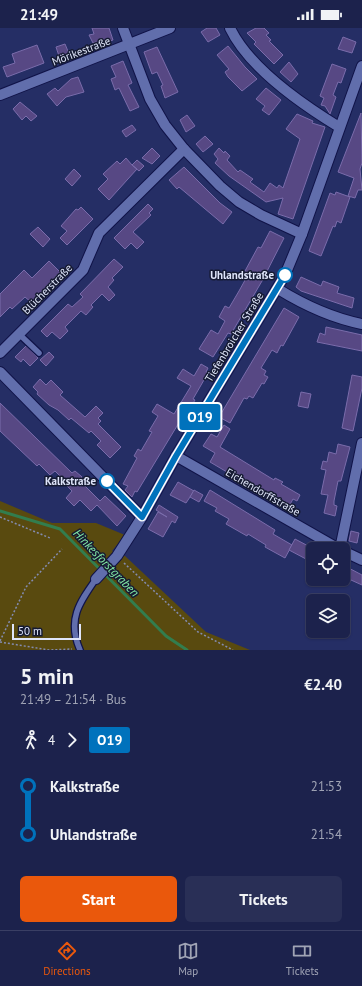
<!DOCTYPE html>
<meta charset="utf-8">
<style>
body{margin:0;font-family:"PT Sans",sans-serif;background:#292f56;color:#f1f3f6;height:100vh;display:flex;flex-direction:column;font-size:15px;white-space:nowrap}
*{box-sizing:border-box;margin:0}
p{font-size:13px;color:#a0a4b5}
.icon{flex:none;width:22px;height:22px;fill:none;stroke:currentColor;stroke-width:2;stroke-linecap:round;stroke-linejoin:round}
.map{position:relative;height:622px;overflow:hidden}
.side{display:flex;flex-direction:column;background:#1c224c;flex:1}
.side>*{flex:none}
.badge{padding:0 8px;border-radius:3px;font-size:14px;line-height:26px}
.buttons{position:absolute;left:306px;top:514px;display:grid;gap:8px}
.buttons a{display:grid;place-items:center;width:44px;height:44px;border-radius:6px;background:#1c224c;box-shadow:0 1px 3px #0004,0 0 0 1px #3a3f64;font-size:20px}
.scale{position:absolute;left:12px;bottom:10px;width:69px;box-sizing:border-box;padding-left:4px;border:2px solid #dfe5fa;border-top:0;font-size:11px;line-height:14px;white-space:nowrap;color:#dfe5fa;-webkit-text-stroke:3px #151a32;paint-order:stroke}
.map>.badge{position:absolute;translate:-50% -50%;box-shadow:0 0 0 2px #fff}
.legs{display:flex;align-items:center;gap:6px;height:44px;padding:0 20px;font-size:13px}
.legs p{margin-inline-start:auto}
.overview{display:flex;align-items:center;justify-content:space-between;height:68px;padding:0 20px}
h1{font-size:22px;font-weight:800;line-height:30px}
.primary-button{display:flex;gap:8px;margin-top:auto;padding:8px 20px}
.primary-button a{flex:1;height:46px;border-radius:6px;background:#ea580c;color:#fff;font-size:16px;font-weight:800;line-height:46px;text-align:center}
.primary-button a+a{background:#292f56;color:#f1f3f6}
ul{padding:0 20px;list-style:none}
li{display:flex;align-items:center;gap:14px;height:48px;font-size:15px}
li i{display:grid;place-items:center;width:6px;height:100%;margin:0 5px;background:currentColor}
li i::after{content:'';width:10px;height:10px;margin:-5px;border:3px solid;border-radius:50%;background:#1c224c}
li p{margin-inline-start:auto}
li:first-child i{background:linear-gradient(#0000 50%,currentColor 0)}
li:last-child i{background:linear-gradient(currentColor 50%,#0000 0)}
.status{display:flex;justify-content:space-between;align-items:center;height:28px;padding:0 20px;background:#1c224c;direction:ltr}
.status svg{height:11px;fill:currentColor}
.dock{display:flex;justify-content:space-around;align-items:center;height:56px;border-top:1px solid #3a3f64;background:#1c224c;font-size:11px;color:#a0a4b5}
.dock a{display:grid;justify-items:center;gap:2px}
.dock .on{color:#ea580c}
.map>svg:first-child{display:block}
.green{fill:#594a0f}
.lines{fill:none;stroke-linecap:round;stroke-linejoin:round}
.stream{stroke:#327d4e;stroke-width:3}
.building{fill:#574884;stroke:#7a6cab}
.service-casing{stroke:#101348;stroke-width:8}
.minor-casing{stroke:#101348;stroke-width:12}
.path{stroke:#848cb1;stroke-width:1.5;stroke-dasharray:2 2;stroke-linecap:butt}
.service{stroke:#616eac;stroke-width:5.5}
.minor{stroke:#616eac;stroke-width:10}
.line-1-casing{stroke:#fff;stroke-width:9}
.line-1{stroke:#0072bc;stroke-width:6}
.stop-1-dot{fill:#fff;stroke:#0072bc;stroke-width:2}
.labels{text-anchor:middle;stroke-width:3;stroke-linejoin:round;paint-order:stroke}
.street-label{font-size:11px;fill:#dfe5fa;stroke:#151a32}
.stop-label{font-size:11px;font-weight:bold;fill:#dfe5fa;stroke:#151a32;text-anchor:end}
.water-label{font-size:12px;font-style:italic;fill:#82e8a4;stroke:#151a32}
</style>
<div class="status"><b>21:49</b><svg viewBox="0 0 49 12"><path d="M0 12V9h3v3zM5 12V6h3v6zM10 12V3h3v9zM15 12V0h3v12zM26 1h20v11H26zM47 4h2v5h-2z"/></svg></div>
<div class="map">
<svg width="362" height="622" viewBox="0 0 362 622">
<rect width="100%" height="100%" fill="#252e65"/>
<!-- green -->
<polygon class="green" points="0,473 52,495 96,495 125,507 112,523 125,528 206,604 250,622 0,622"/>
<g class="lines">
<!-- stream -->
<polyline class="stream" points="0,483 60,501 166,608 187,622"/>
</g>
<!-- building -->
<g class="building">
<polygon points="92,0 109,0 113,12 97,17 96,14 93,15 89,7 94,6"/>
<polygon points="207,0 216,0 220,7 208,14 201,4"/>
<polygon points="256,0 264,0 269,5 266,7 271,12 269,13 283,27 274,36 254,16 256,14 247,5"/>
<polygon points="343,9 356,14 352,25 338,21"/>
<polygon points="65,16 70,28 60,31 56,19"/>
<polygon points="37,17 44,35 7,49 3,39 15,35 12,26"/>
<polygon points="228,18 245,39 257,51 242,63 228,49 225,44 229,41 217,27"/>
<polygon points="157,19 178,64 165,70 161,58 163,57 157,44 152,46 144,24"/>
<polygon points="123,33 132,55 128,57 139,79 130,83 119,60 115,62 111,51 116,49 111,38"/>
<polygon points="289,34 298,46 291,54 280,44"/>
<polygon points="332,36 346,41 341,55 338,54 333,67 336,69 330,86 325,78 321,77 324,70 320,68"/>
<polygon points="78,49 84,64 66,69 57,78 47,66 55,60 58,63 71,51"/>
<polygon points="266,60 281,72 269,87 262,82 265,78 256,71"/>
<polygon points="20,74 37,88 31,93 26,88 22,92 13,81"/>
<polygon points="361,85 362,135 360,141 362,162 358,162 355,170 348,168 354,150 338,144"/>
<polygon points="297,86 313,93 312,95 325,99 293,191 278,186 283,170 266,174 229,148 215,135 218,131 214,126 219,120 224,125 225,123 230,128 227,132 238,144 240,142 253,151 250,154 264,164 270,155 277,160 279,157 283,160 300,111 286,101"/>
<polygon points="187,87 195,98 186,104 180,92"/>
<polygon points="132,97 136,102 126,109 122,103"/>
<polygon points="205,108 213,116 203,124 196,116"/>
<polygon points="152,120 160,128 152,136 142,130"/>
<polygon points="126,130 132,137 137,132 144,138 139,143 132,137 137,141 109,172 98,161 108,151 103,146 117,133 120,136"/>
<polygon points="184,139 220,175 232,184 223,196 179,159 177,161 169,152"/>
<polygon points="74,141 81,148 72,158 65,151"/>
<polygon points="336,164 350,169 341,195 337,193 335,199 333,198 321,228 309,223 330,165 335,167"/>
<polygon points="148,176 153,181 149,185 151,187 133,204 144,214 137,221 131,215 125,221 114,210"/>
<polygon points="81,179 93,191 67,217 60,210 67,203 61,198 76,181 78,182"/>
<polygon points="38,199 50,211 43,219 30,206"/>
<polygon points="270,203 284,210 262,253 231,306 228,305 213,329 199,321 211,302 218,306 225,293 219,289 225,278 229,280 239,263 249,245 245,243 258,219 261,220"/>
<polygon points="114,231 123,239 112,250 114,252 108,259 115,267 109,273 102,266 91,277 93,279 86,287 81,283 65,299 68,303 60,311 52,304 47,309 41,303 68,276 72,279 83,269 80,266"/>
<polygon points="49,233 60,244 46,258 47,260 32,275 25,269 12,281 10,279 0,289 0,266 24,242 32,250"/>
<polygon points="301,249 321,258 323,253 339,259 337,265 354,270 352,280 301,263 296,259"/>
<polygon points="284,280 299,289 283,318 281,317 277,325 272,322 261,340 266,343 264,347 268,349 264,356 262,355 253,370 249,368 247,371 244,370 230,395 219,389"/>
<polygon points="326,299 362,307 362,323 317,314 320,305 325,307"/>
<polygon points="26,318 38,330 30,338 23,331 21,334 15,329"/>
<polygon points="49,324 54,329 46,338 40,332"/>
<polygon points="201,336 208,340 206,344 208,345 193,371 195,372 182,394 180,393 137,464 135,463 132,469 125,462 128,458 123,456 137,430 134,428 138,421 141,423 152,404 149,403 158,388 152,384 157,376 174,386 191,358 177,350 183,341 194,348"/>
<polygon points="352,347 362,349 362,360 353,403 342,400"/>
<polygon points="40,351 46,357 51,352 63,364 60,367 85,389 96,378 103,385 98,390 101,393 98,396 121,419 110,430 97,417 101,413 91,403 89,405 71,390 69,392 58,382 49,377 37,366 38,364 33,359"/>
<polygon points="301,364 311,366 308,380 298,378"/>
<polygon points="0,375 72,445 75,443 82,449 79,452 100,473 105,468 126,488 117,498 97,477 91,483 80,472 74,478 66,470 72,463 63,454 65,453 55,443 50,447 39,436 37,438 0,403"/>
<polygon points="224,397 230,401 220,419 274,452 275,450 283,454 281,456 300,467 297,473 293,471 288,480 210,434 215,425 203,418 211,406 217,409"/>
<polygon points="338,416 350,419 341,453 338,453 334,473 334,477 337,478 335,488 324,485 328,467 321,466 326,442 321,441 323,433 327,434 329,424 336,426"/>
<polygon points="178,454 194,463 186,475 170,467"/>
<polygon points="194,462 203,467 199,474 190,469"/>
<polygon points="210,462 275,502 273,506 292,517 285,530 265,519 266,517 248,506 247,508 226,496 229,491 215,483 217,480 204,473"/>
<polygon points="159,477 178,489 175,495 172,493 163,509 148,501 158,484 167,489 156,482"/>
<polygon points="351,503 359,505 357,515 349,513"/>
<polygon points="295,511 312,520 306,531 289,522"/>
<polygon points="343,537 362,547 362,557 351,552 348,556 343,553"/>
</g>
<g class="lines">
<!-- service casing -->
<g class="service-casing">
<g id="service">
<polyline points="19,306 39,325"/>
<path d="M80,622c-13,-30 -1,-47 16,-71"/>
</g>
</g>
<!-- minor casing -->
<g class="minor-casing">
<g id="minor">
<polyline points="123,0 150,71 165,97 184,121 220,158 239,174 261,187 302,206"/>
<path d="M230,0c19,40 73,77 109,99"/>
<polyline points="0,67 170,0"/>
<path d="M278,261c26,16 54,29 84,35"/>
<polyline points="0,325 83,242 99,205 184,121"/>
<polyline points="0,344 142,489"/>
<polyline points="176,428 339,521"/>
<polyline points="340,521 362,415"/>
<polyline points="343,523 362,532"/>
<polyline points="96,551 117,528 142,489 176,428 285,247 302,206 362,38"/>
</g>
</g>
<!-- path -->
<g class="path">
<polyline points="0,489 50,510"/>
<polyline points="124,535 198,604 233,622"/>
<polyline points="0,613 26,559 62,521"/>
<polyline points="0,614 49,622 72,621"/>
</g>
<!-- service -->
<use href="#service" class="service"/>
<!-- minor -->
<use href="#minor" class="minor"/>
</g>
<g class="lines">
<!-- line-1 casing -->
<g class="line-1-casing">
<polyline id="line-1" points="107,453 142,489 176,428 285,247"/>
</g>
<!-- line-1 -->
<use href="#line-1" class="line-1"/>
</g>
<!-- markers -->
<g class="stop-1-dot">
<circle cx="285" cy="247" r="7"/>
<circle cx="107" cy="453" r="7"/>
</g>
<g class="labels">
<!-- street labels -->
<g class="street-label">
<text transform="translate(81 23) rotate(-21)" y="4">Mörikestraße</text>
<text transform="translate(47 261) rotate(-45)" y="4">Blücherstraße</text>
<text transform="translate(234 309) rotate(-59)" y="4">Tiefenbroicher Straße</text>
<text transform="translate(263 464) rotate(30)" y="4">Eichendorffstraße</text>
</g>
<!-- stop labels -->
<g class="stop-label">
<text x="274" y="251">Uhlandstraße</text>
<text x="96" y="457">Kalkstraße</text>
</g>
<!-- water labels -->
<g class="water-label">
<text transform="translate(106 535) rotate(46)" y="4">Hinkesforstgraben</text>
</g>
</g>
</svg>
<div class="buttons">
<a><svg class="icon" aria-label="locate" viewBox="0 0 24 24"><circle cx="12" cy="12" r="6"/><path d="M12 2v4M12 18v4M2 12h4M18 12h4"/></svg></a>
<a><svg class="icon" aria-label="layers" viewBox="0 0 24 24"><path d="M12 4l9 5-9 5-9-5zM3 14l9 5 9-5"/></svg></a>
</div>
<div class="scale">50 m</div>
<b class="badge" style="left:200px;top:389px;background:#0072bc;color:#fff">O19</b>
</div>
<section class="side">
<div class="overview"><div><h1>5 min</h1><p>21:49 – 21:54 · Bus</p></div><b>€2.40</b></div>
<div class="legs"><svg class="icon" aria-label="walk" viewBox="0 0 24 24"><circle cx="13" cy="4" r="2"/><path d="M13 8l-2 6 4 7M11 14l-3 7M7 12l3-4h3l4 4"/></svg>4<svg class="icon" aria-label="forward" viewBox="0 0 24 24"><path d="M9 5l7 7-7 7"/></svg><b class="badge" style="background:#0072bc;color:#fff">O19</b></div>
<ul>
<li><i style="color:#0072bc"></i><b>Kalkstraße</b><p>21:53</p></li>
<li><i style="color:#0072bc"></i><b>Uhlandstraße</b><p>21:54</p></li>
</ul>
<div class="primary-button"><a>Start</a><a>Tickets</a></div>
</section>
<nav class="dock">
<a class="on"><svg class="icon" aria-label="directions" viewBox="0 0 24 24"><path d="M12 3l9 9-9 9-9-9zM9 14v-3h6M13 9l2 2-2 2"/></svg>Directions</a>
<a><svg class="icon" aria-label="map" viewBox="0 0 24 24"><path d="M3 6l6-2 6 2 6-2v14l-6 2-6-2-6 2zM9 4v14M15 6v14"/></svg>Map</a>
<a><svg class="icon" aria-label="tickets" viewBox="0 0 24 24"><path d="M3 7h18v10H3zM15 7v10"/></svg>Tickets</a>
</nav>
